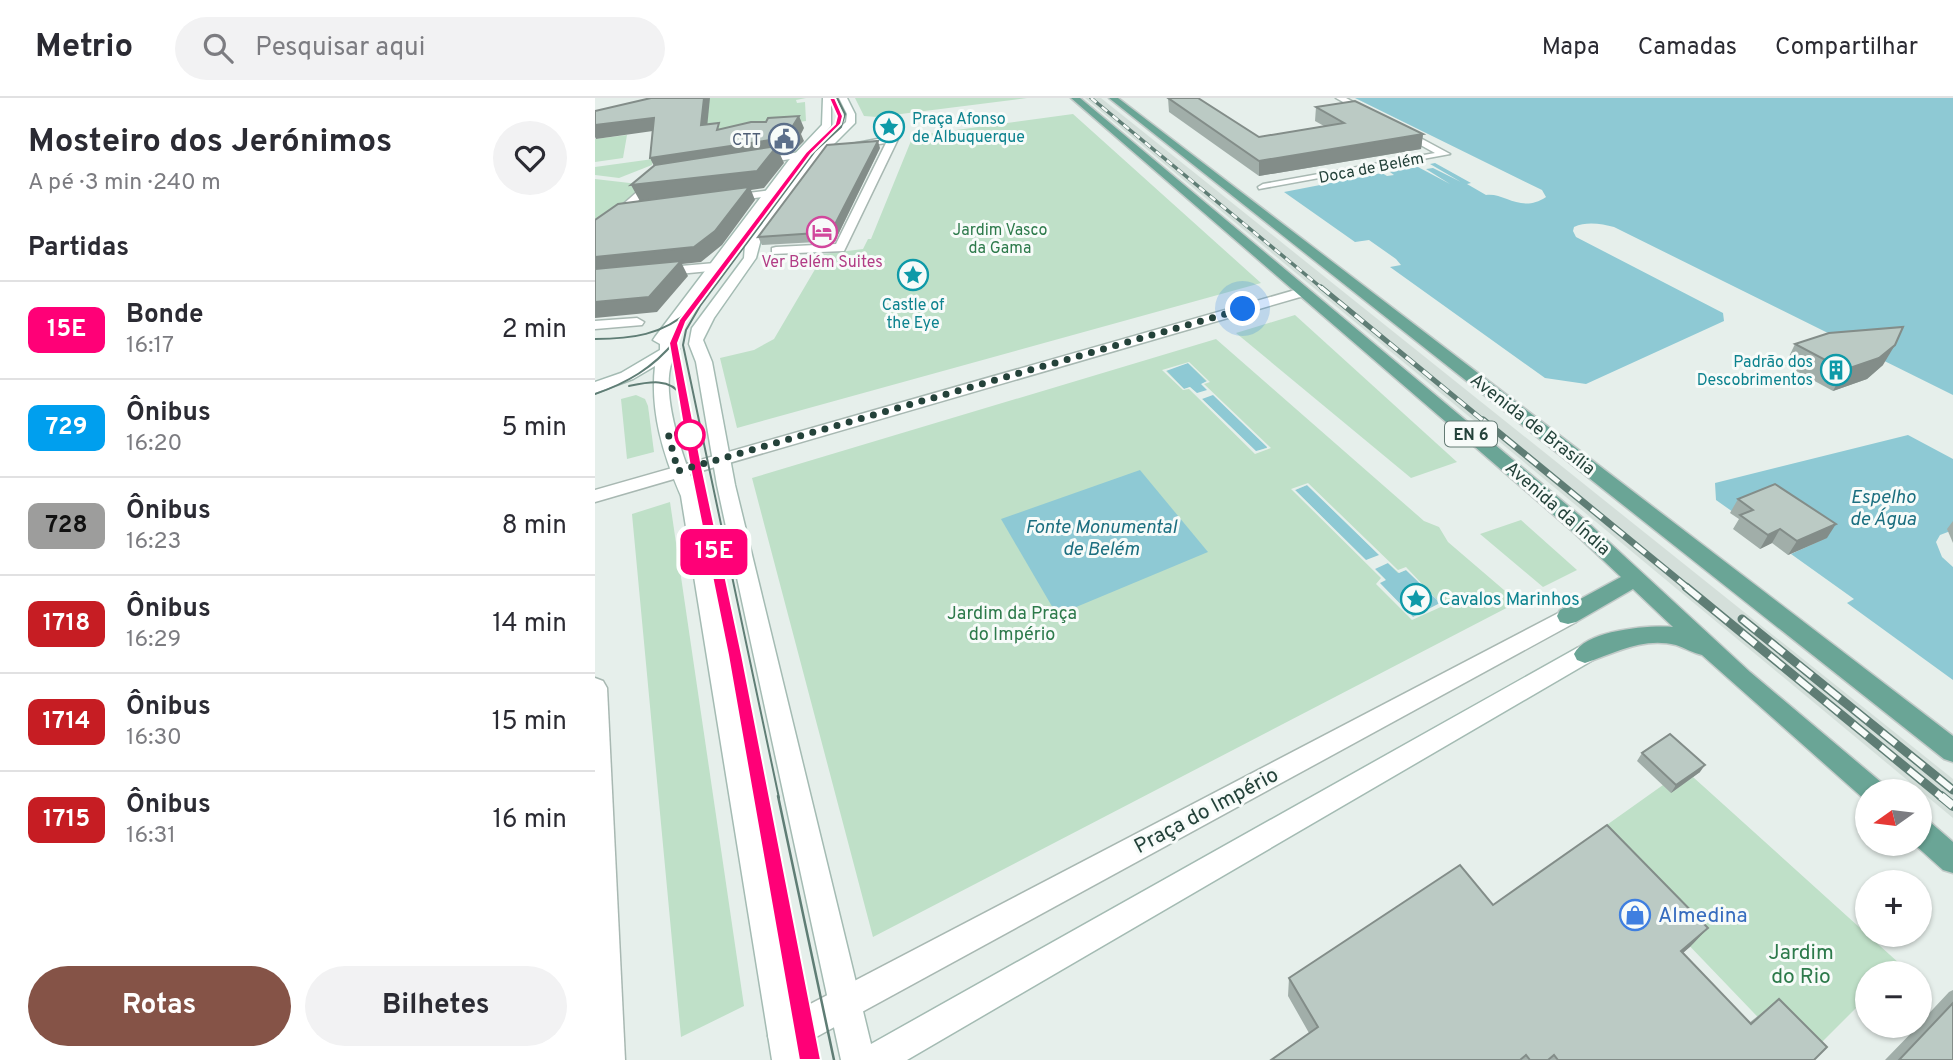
<!DOCTYPE html>
<html lang="pt">
<meta charset="utf-8">
<style>
body{margin:0;font-family:Overpass,sans-serif;background:#f2f2f3;color:#2b2b33;height:100vh;display:flex;flex-direction:column;font-size:26px;white-space:nowrap}
*{box-sizing:border-box;margin:0}
p{font-size:23px;color:#7c7c81}
.icon{flex:none;width:38px;height:38px;fill:none;stroke:currentColor;stroke-width:2;stroke-linecap:round;stroke-linejoin:round}
.map{position:relative;flex:1;overflow:hidden}
.drawer{display:flex;flex-direction:column;background:#fff;width:595px}
.drawer>*{flex:none}
.badge{padding:0 14px;border-radius:10px;font-size:24px;line-height:46px}
.needle{width:46px;rotate:256deg}
.controls{position:absolute;left:1260px;top:681px;display:grid;gap:14px}
.controls a{display:grid;place-items:center;width:77px;height:77px;border-radius:50%;background:#fff;box-shadow:0 2px 5px #0004;font-size:35px}
.you{position:absolute;width:35px;height:35px;margin:-18px;border:5px solid #fff;border-radius:50%;background:#1a73e8;box-shadow:0 0 0 10px #1a73e833}
.map>.badge{position:absolute;translate:-50% -50%;box-shadow:0 0 0 4px #fff}
h2{padding:0 28px;font-size:26px;line-height:63px}
.round{display:grid;place-items:center;flex:none;width:74px;height:74px;border-radius:37px;background:#f2f2f3}
.headline{display:flex;align-items:center;justify-content:space-between;height:119px;padding:0 28px}
h1{font-size:33px;font-weight:700;line-height:52px}
.button{display:flex;gap:14px;margin-top:auto;padding:14px 28px}
.button a{flex:1;height:80px;border-radius:42px;background:#855347;color:#fff;font-size:28px;font-weight:700;line-height:80px;text-align:center}
.button a+a{background:#f2f2f3;color:#2b2b33}
ul{padding:0;list-style:none}
li{display:flex;align-items:center;gap:21px;height:98px;padding:0 28px;border-top:2px solid #e1e1e2}
li div{flex:1}
li b{display:block;font-size:26px}
li em{font-style:normal}
li .badge{min-width:77px;font-weight:700;text-align:center}
header{display:flex;align-items:center;gap:42px;box-sizing:border-box;height:98px;padding:0 35px;background:#fff;border-bottom:2px solid #e1e1e2}
header strong{font-size:33px}
nav{display:flex;gap:38px;margin-inline-start:auto;font-size:24px}
.search{width:490px;height:63px;background:#f2f2f3;display:flex;align-items:center;gap:18px;box-sizing:border-box;padding:0 24px;border-radius:38px;color:#7c7c81;font-size:26px}
main{display:flex;flex:1;min-height:0}
.map>svg:first-child{display:block}
.built{fill:#d4dfda}
.green{fill:#bfe0c8}
.water{fill:#8ec9d4}
.pier{fill:#e6efeb;fill-rule:evenodd}
.lines{fill:none;stroke-linecap:round;stroke-linejoin:round}
.street-casing{stroke:#a8b8b2;stroke-width:3}
.secondary-casing{stroke:#a4bbb3;stroke-width:3}
.primary-casing{stroke:#c2cac8;stroke-width:3}
.street{fill:#fff;fill-rule:evenodd}
.secondary{fill:#fff;fill-rule:evenodd}
.primary{fill:#6aa596;fill-rule:evenodd}
.tram-far1{stroke:#5f7d75;stroke-width:2}
.tram{stroke:#5f7d75;stroke-width:2.5}
.rail-far4-casing{stroke:#5f7d75;stroke-width:3.5}
.rail-far3-casing{stroke:#5f7d75;stroke-width:5}
.rail-far2-casing{stroke:#5f7d75;stroke-width:7}
.rail-far1-casing{stroke:#5f7d75;stroke-width:9}
.rail-casing{stroke:#5f7d75;stroke-width:10}
.rail-far4{stroke:#f7fbf9;stroke-width:2.5;stroke-dasharray:7;stroke-linecap:butt}
.rail-far3{stroke:#f7fbf9;stroke-width:3.5;stroke-dasharray:11;stroke-linecap:butt}
.rail-far2{stroke:#f7fbf9;stroke-width:4.5;stroke-dasharray:14;stroke-linecap:butt}
.rail-far1{stroke:#f7fbf9;stroke-width:6;stroke-dasharray:18;stroke-linecap:butt}
.rail{stroke:#f7fbf9;stroke-width:8;stroke-dasharray:23;stroke-linecap:butt}
.wall{fill:#a1aea9}
.shaded-wall{fill:#838d89}
.building{fill:#bbcac4;stroke:#838d89;stroke-width:2}
.line{fill:#f07;stroke:#fff;stroke-width:2}
.walk{stroke:#24423a;stroke-width:7;stroke-dasharray:0 12.6}
.stop-dot{fill:#fff;stroke:#f07;stroke-width:3.5}
.labels{text-anchor:middle;stroke-width:6;stroke-linejoin:round;paint-order:stroke}
.far-culture-label{font-size:16px;fill:#0d838f;stroke:#f7fbf9;text-anchor:start}
.far-service-label{font-size:16px;fill:#4e5e75;stroke:#f7fbf9;text-anchor:end}
.far-street-label{font-size:16px;fill:#24423a;stroke:#f7fbf9}
.far-park-label{font-size:16px;fill:#2d7a4b;stroke:#f7fbf9}
.far-hotel-label{font-size:16px;fill:#b23c85;stroke:#f7fbf9}
.shield{fill:#f7fbf9;stroke:#637a73;stroke-width:2}
.shield-label{font-size:16px;font-weight:bold;fill:#24423a}
.street-label{font-size:18px;fill:#24423a;stroke:#f7fbf9}
.culture-label{font-size:18px;fill:#0d838f;stroke:#f7fbf9;text-anchor:start}
.park-label{font-size:18px;fill:#2d7a4b;stroke:#f7fbf9}
.water-label{font-size:19px;font-style:italic;fill:#1c6f80;stroke:#f7fbf9}
.near-street-label{font-size:21px;fill:#24423a;stroke:#f7fbf9}
.near-shop-label{font-size:21px;fill:#366cbe;stroke:#f7fbf9;text-anchor:start}
.near-park-label{font-size:21px;fill:#2d7a4b;stroke:#f7fbf9}
</style>
<header>
<strong>Metrio</strong>
<div class="search"><svg class="icon" aria-label="search" viewBox="0 0 24 24"><circle cx="10" cy="10" r="6"/><path d="M15 15l6 6"/></svg>Pesquisar aqui</div>
<nav><a>Mapa</a><a>Camadas</a><a>Compartilhar</a></nav>
</header>
<main>
<section class="drawer">
<div class="headline"><div><h1>Mosteiro dos Jerónimos</h1><p>A pé · 3 min · 240 m</p></div><a class="round"><svg class="icon" aria-label="heart" viewBox="0 0 24 24"><path d="M12 20l-8-8c-3-5 5-10 8-4 3-6 11-1 8 4z"/></svg></a></div>
<h2>Partidas</h2>
<ul>
<li><span class="badge" style="background:#f07;color:#fff">15E</span><div><b>Bonde</b><p>16:17</p></div><em>2 min</em></li>
<li><span class="badge" style="background:#009fee;color:#fff">729</span><div><b>Ônibus</b><p>16:20</p></div><em>5 min</em></li>
<li><span class="badge" style="background:#9d9d9c;color:#111">728</span><div><b>Ônibus</b><p>16:23</p></div><em>8 min</em></li>
<li><span class="badge" style="background:#c61d23;color:#fff">1718</span><div><b>Ônibus</b><p>16:29</p></div><em>14 min</em></li>
<li><span class="badge" style="background:#c61d23;color:#fff">1714</span><div><b>Ônibus</b><p>16:30</p></div><em>15 min</em></li>
<li><span class="badge" style="background:#c61d23;color:#fff">1715</span><div><b>Ônibus</b><p>16:31</p></div><em>16 min</em></li>
</ul>
<div class="button"><a>Rotas</a><a>Bilhetes</a></div>
</section>
<div class="map">
<svg width="1358" height="962" viewBox="0 0 1358 962">
<rect width="100%" height="100%" fill="#e6efeb"/>
<!-- built -->
<polygon class="built" points="490,0 506,0 1358,681 1358,720"/>
<!-- green -->
<g class="green">
<polygon points="110,0 211,0 201,2 202,5 210,4 211,23 110,36"/>
<polygon points="260,0 432,0 282,19 269,18"/>
<polygon points="478,16 666,185 142,330 125,260 159,252 179,241 229,156 268,151 273,141 276,141 318,38"/>
<polygon points="32,37 28,60 0,64 0,41"/>
<polygon points="58,61 57,67 24,80 0,77 0,69"/>
<polygon points="0,81 52,87 0,135"/>
<polygon points="700,217 862,364 816,380 641,235"/>
<polygon points="621,241 829,423 844,429 853,444 923,504 278,839 157,380"/>
<polygon points="41,297 50,301 53,308 59,354 32,361 26,301"/>
<polygon points="75,404 149,908 86,939 37,416"/>
<polygon points="926,422 982,472 948,489 885,436"/>
<polygon points="1098,679 1305,866 1296,875 1272,875 1272,899 1209,962 1204,962 992,741 1068,687 1076,694"/>
</g>
<!-- water -->
<g class="water">
<path d="M760,0h598v297l-339,-168c-12,-3 -27,-6 -40,0l-1,4 3,6 147,76 1,8 -138,63 -41,-6 -155,-111 11,-2 -5,-6 -27,-19 -14,2 -71,-50 98,-19 5,3 7,-1 -4,-3 28,-5 32,17 -24,-15 7,-1 28,14 -31,-18 5,-1 36,20 -4,1 19,11c18,-3 35,19 60,2l-4,-7z"/>
<polygon points="593,265 612,284 607,286 673,349 661,354 595,289 589,291 571,272"/>
<polygon points="1313,337 1358,361 1358,432 1345,437 1341,444 1347,459 1358,469 1358,582 1252,505 1259,501 1196,456 1231,440 1138,414 1121,402 1120,385"/>
<polygon points="545,372 613,454 462,517 406,421"/>
<polygon points="712,387 803,475 811,472 846,505 818,519 784,485 790,481 700,392"/>
</g>
<!-- pier -->
<g class="pier">
<path d="M594,264l21,20 -6,2 67,64 -16,6 -66,-65 -6,1 -21,-20zM593,265l19,18 -6,3 6,6 -10,3 -7,-6 -6,2 -18,-18zM618,297l54,52v1l-11,3 -54,-52z"/>
<path d="M713,385l90,87 8,-3 37,39 -31,14 -36,-36 5,-6 -90,-89zM712,387l71,69 1,1 -13,5 -71,-70zM793,465l11,10 7,-3 34,33 -27,14 -33,-34 6,-3 -11,-11z"/>
</g>
<g class="lines">
<!-- street casing -->
<g class="street-casing">
<g id="street">
<polygon points="741,0 751,0 855,56 664,91 663,89 668,86 840,55"/>
<polygon points="298,38 303,41 249,153 177,156 177,150 181,149 241,146 291,45 257,50 252,47"/>
<polygon points="204,54 208,55 208,59 157,67 152,64"/>
<polygon points="60,78 69,80 0,141 0,131"/>
<polygon points="177,92 181,93 181,97 130,104 124,101 130,98"/>
<polygon points="120,165 125,166 125,172 63,178 56,174 63,170"/>
<polygon points="707,190 712,191 712,197 0,404 0,392"/>
<polygon points="42,220 49,224 47,227 0,231 0,223"/>
<polygon points="973,510 981,512 984,518 981,524 201,950 189,954 177,950 173,938 177,926"/>
<polygon points="0,580 8,583 12,590 30,962 0,962"/>
</g>
</g>
<!-- secondary casing -->
<g class="secondary-casing">
<g id="secondary">
<path d="M228,0h8v28l-34,38 -122,166v15l4,4c-27,30 6,115 20,147l107,564h-34l-91,-564c-18,-42 -31,-84 -26,-130l-22,13 -38,14v-11l26,-9 39,-23v-6l-7,-4 2,-3 134,-177 33,-35z"/>
<polygon points="244,0 252,0 260,16 260,25 227,58 166,141 161,160 119,220 108,242 117,264 140,387 276,946 982,550 990,547 998,550 1001,556 998,562 312,962 246,962 122,387 101,264 94,246 97,230 149,160 150,147 156,137 219,54 251,24 252,16"/>
</g>
</g>
<!-- primary casing -->
<g class="primary-casing">
<g id="primary">
<path d="M476,0h9l505,422 165,152 132,111 4,8h-19v10l-3,-2 -162,-144c-9,-2 -17,-7 -26,-10 -34,-8 -60,8 -91,18l-8,-3 -3,-6c12,-24 75,-29 99,-27l-40,-38 -57,33 -8,2 -8,-2 -3,-6 3,-6 61,-33 -50,-47z"/>
<polygon points="514,0 523,0 1358,638 1358,664 1349,661"/>
<polygon points="1325,720 1335,724 1358,744 1358,775 1348,772 1319,746 1325,746"/>
</g>
</g>
<!-- street -->
<use href="#street" class="street"/>
<!-- secondary -->
<use href="#secondary" class="secondary"/>
<!-- primary -->
<use href="#primary" class="primary"/>
<!-- tram-far1 -->
<g class="tram-far1">
<polyline points="80,239 80,261 166,700"/>
<path d="M0,241c36,0 68,-4 95,-29"/>
<path d="M34,288c19,-4 41,-9 53,10"/>
<path d="M0,296c32,-11 58,-26 80,-53"/>
<polyline points="184,700 88,247 91,232 105,208 220,53 246,29 250,16 242,0"/>
</g>
<!-- tram -->
<g class="tram">
<polyline points="166,698 215,962"/>
<polyline points="183,698 239,962"/>
</g>
<!-- rail-far4 casing -->
<g class="rail-far4-casing">
<polyline id="rail-far4" points="496,0 728,191"/>
</g>
<!-- rail-far3 casing -->
<g class="rail-far3-casing">
<polyline id="rail-far3" points="726,189 890,324"/>
</g>
<!-- rail-far2 casing -->
<g class="rail-far2-casing">
<polyline id="rail-far2" points="888,322 1093,490"/>
</g>
<!-- rail-far1 casing -->
<g class="rail-far1-casing">
<g id="rail-far1">
<polyline points="1091,489 1348,700"/>
<polyline points="1147,521 1358,692"/>
</g>
</g>
<!-- rail casing -->
<g class="rail-casing">
<polyline id="rail" points="1346,698 1358,708"/>
</g>
<!-- rail-far4 -->
<use href="#rail-far4" class="rail-far4"/>
<!-- rail-far3 -->
<use href="#rail-far3" class="rail-far3"/>
<!-- rail-far2 -->
<use href="#rail-far2" class="rail-far2"/>
<!-- rail-far1 -->
<use href="#rail-far1" class="rail-far1"/>
<!-- rail -->
<use href="#rail" class="rail"/>
</g>
<!-- wall -->
<g class="wall">
<polygon points="573,0 664,39 729,28 720,23 721,9 828,36 826,51 664,78 574,14"/>
<polygon points="285,50 240,143 167,147 163,139"/>
<polygon points="1200,246 1288,267 1272,281 1238,293 1190,267"/>
<polygon points="1143,401 1232,440 1193,457 1177,445 1165,451 1138,431 1144,421 1135,415"/>
<polygon points="1358,423 1358,445 1352,431"/>
<polygon points="1047,655 1105,674 1076,695 1042,663"/>
<polygon points="898,807 1113,830 1088,855 1154,925 1184,901 1219,962 676,962 714,935 693,898 694,880"/>
<polygon points="1358,892 1358,962 1290,962 1323,928 1325,928 1325,925 1354,894"/>
</g>
<!-- shaded-wall -->
<g class="shaded-wall">
<polygon points="109,0 115,0 111,40 106,27"/>
<polygon points="204,18 209,30 206,36 209,43 200,52 184,54 189,65 169,90 156,92 160,102 127,147 106,164 87,166 93,178 62,214 0,220 0,159 46,105 36,87 62,74 55,60 196,31"/>
<polygon points="59,20 65,32 1,41 0,39 0,27"/>
<polygon points="828,36 826,51 664,78 664,63"/>
<polygon points="283,43 285,50 240,143 236,134"/>
<polygon points="1300,247 1288,267 1272,281 1238,293 1249,272"/>
<polygon points="1241,426 1232,440 1193,457 1202,443"/>
<polygon points="1185,431 1177,445 1165,451 1173,437"/>
<polygon points="1110,667 1105,674 1076,695 1081,687"/>
<polygon points="1113,830 1095,849 1069,871 1086,853"/>
</g>
<!-- building -->
<g class="building">
<polygon points="56,0 109,0 106,27 124,25 122,32 156,24 171,24 173,20 204,18 196,31 204,30 195,39 55,60 59,20 0,27 0,13"/>
<polygon points="573,0 603,0 664,39 749,25 721,9 760,3 828,36 664,63"/>
<polygon points="283,43 236,134 163,139 232,47"/>
<polygon points="182,48 162,73 36,87 60,67"/>
<polygon points="154,89 120,133 99,149 0,159 0,122 23,106"/>
<polygon points="86,163 54,199 0,204 0,171"/>
<polygon points="1308,229 1300,247 1284,260 1249,272 1200,246 1234,235"/>
<polygon points="1180,386 1241,426 1202,443 1185,431 1173,437 1145,417 1158,412 1143,401"/>
<polygon points="1075,636 1110,667 1081,687 1047,655"/>
<polygon points="1012,727 1113,830 1086,853 1156,926 1184,901 1232,949 1219,962 963,962 959,957 953,962 935,962 931,957 925,962 676,962 723,929 694,880 865,767 898,807"/>
<polygon points="1358,905 1358,962 1304,962"/>
</g>
<!-- line -->
<polygon class="line" points="234,0 240,0 248,18 246,26 216,56 91,224 83,245 107,369 147,557 226,962 204,962 133,557 95,369 74,245 84,222 211,54 240,26 242,18"/>
<g class="lines">
<!-- walk -->
<polyline class="walk" points="95,337 73,335 83,373 648,211"/>
</g>
<!-- icons -->
<defs>
<g id="sight-ring" transform="scale(1.575)"><circle r="9.5" fill="#f7fbf9" stroke="#0f9aa8" stroke-width="1.5"/><path d="M0-6L1.8-2.2L6-1.7L2.9 1.2L3.7 5.4L0 3.3L-3.7 5.4L-2.9 1.2L-6-1.7L-1.8-2.2Z" fill="#0f9aa8"/></g>
<g id="civic-ring" transform="scale(1.575)"><circle r="9.5" fill="#f7fbf9" stroke="#5c6f8a" stroke-width="1.5"/><path d="M-.6-6.5H3V-4.5H.6V-3L4-1V1h2V6H-6V1h2V-1L-.6-3ZM-1.2 2.5V6h2.4V2.5Z" fill="#5c6f8a"/></g>
<g id="hotel-ring" transform="scale(1.575)"><circle r="9.5" fill="#f7fbf9" stroke="#d1479c" stroke-width="1.5"/><path d="M-6-4.5h1.5V1H6V5H4.5V3h-9V5H-6ZM-4 0a1.8 1.8 0 1 1 3.6 0ZM.5 0V-2.5h3Q6-2.5 6 0Z" fill="#d1479c"/></g>
<g id="building-ring" transform="scale(1.575)"><circle r="9.5" fill="#f7fbf9" stroke="#0f9aa8" stroke-width="1.5"/><path d="M-4-6H4V6H1V3H-1V6H-4ZM-2.5-4.3h1.7v1.8h-1.7ZM.8-4.3h1.7v1.8H.8ZM-2.5-1h1.7V.8h-1.7ZM.8-1h1.7V.8H.8Z" fill="#0f9aa8"/></g>
<g id="shop-ring" transform="scale(1.575)"><circle r="9.5" fill="#f7fbf9" stroke="#3f7fe0" stroke-width="1.5"/><path d="M-5-2.5h2.3a2.7 3.5 0 0 1 5.4 0H5L5.5 6h-11ZM-1.5-2.5h3a1.5 2.3 0 0 0-3 0Z" fill="#3f7fe0"/></g>
</defs>
<g fill-rule="evenodd">
<use href="#sight-ring" x="294" y="29"/>
<use href="#civic-ring" x="189" y="41"/>
<use href="#hotel-ring" x="227" y="134"/>
<use href="#sight-ring" x="318" y="177"/>
<use href="#building-ring" x="1241" y="272"/>
<use href="#sight-ring" x="821" y="501"/>
<use href="#shop-ring" x="1040" y="817"/>
</g>
<!-- markers -->
<circle class="stop-dot" cx="95" cy="337" r="14"/>
<g class="labels">
<!-- far-culture labels -->
<g class="far-culture-label">
<text x="317" y="26">Praça Afonso<tspan x="317" dy="18">de Albuquerque</tspan></text>
<text x="318" y="212" text-anchor="middle">Castle of<tspan x="318" dy="18">the Eye</tspan></text>
<text x="1218" y="269" text-anchor="end">Padrão dos<tspan x="1218" dy="18">Descobrimentos</tspan></text>
</g>
<!-- far-service labels -->
<g class="far-service-label">
<text x="166" y="47">CTT</text>
</g>
<!-- far-street labels -->
<g class="far-street-label">
<text transform="translate(776 69) rotate(-11)" y="6">Doca de Belém</text>
</g>
<!-- far-park labels -->
<g class="far-park-label">
<text x="405" y="137">Jardim Vasco<tspan x="405" dy="18">da Gama</tspan></text>
</g>
<!-- far-hotel labels -->
<g class="far-hotel-label">
<text x="227" y="169">Ver Belém Suites</text>
</g>
<!-- shield labels -->
<rect class="shield" x="850" y="323.5" width="52" height="25" rx="5"/>
<g class="shield-label">
<text x="876" y="342">EN 6</text>
</g>
<!-- street labels -->
<g class="street-label">
<text transform="translate(938 326) rotate(38)" y="6">Avenida de Brasília</text>
<text transform="translate(963 410) rotate(41)" y="6">Avenida da Índia</text>
</g>
<!-- culture labels -->
<g class="culture-label">
<text x="844" y="507">Cavalos Marinhos</text>
</g>
<!-- park labels -->
<g class="park-label">
<text x="417" y="521">Jardim da Praça<tspan x="417" dy="21">do Império</tspan></text>
</g>
<!-- water labels -->
<g class="water-label">
<text x="1288" y="405">Espelho<tspan x="1288" dy="22">de Água</tspan></text>
<text x="506" y="435">Fonte Monumental<tspan x="506" dy="22">de Belém</tspan></text>
</g>
<!-- near-street labels -->
<g class="near-street-label">
<text transform="translate(611 712) rotate(-28)" y="7">Praça do Império</text>
</g>
<!-- near-shop labels -->
<g class="near-shop-label">
<text x="1063" y="824">Almedina</text>
</g>
<!-- near-park labels -->
<g class="near-park-label">
<text x="1206" y="861">Jardim<tspan x="1206" dy="24">do Rio</tspan></text>
</g>
</g>
</svg>
<div class="controls">
<a><svg class="needle" viewBox="-14 -14 28 28"><path d="M0-13l5 13h-10z" fill="#e53935"/><path d="M0 13l5-13h-10z" fill="#7c7c81"/></svg></a>
<a>+</a>
<a>−</a>
</div>
<div class="you" style="left:648px;top:211px"></div>
<b class="badge" style="left:119px;top:454px;background:#f07;color:#fff">15E</b>
</div>
</main>
